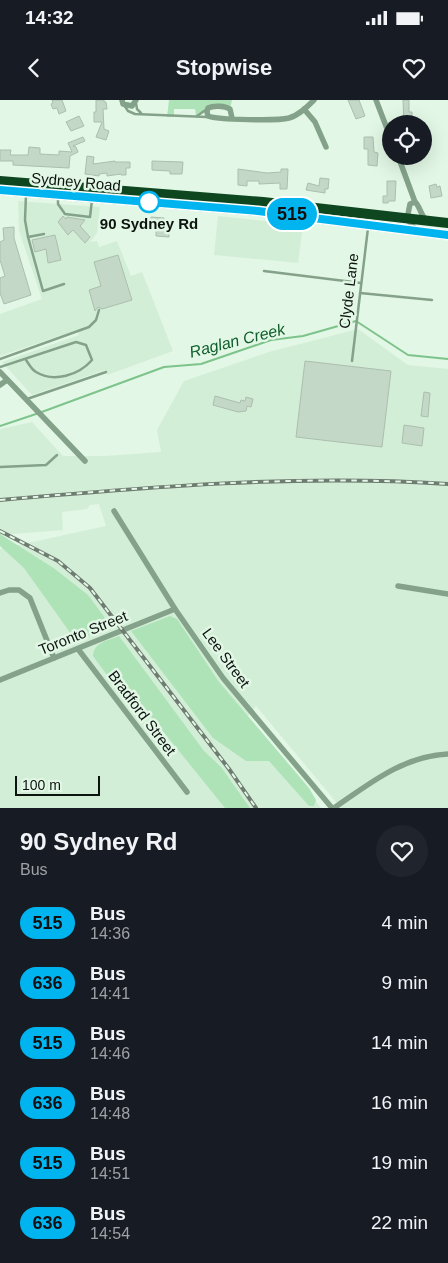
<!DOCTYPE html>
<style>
body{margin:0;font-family:Helvetica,sans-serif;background:#20242c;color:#f1f3f6;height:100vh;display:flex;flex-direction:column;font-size:19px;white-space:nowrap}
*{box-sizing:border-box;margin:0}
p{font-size:16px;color:#9ea1a6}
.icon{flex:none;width:28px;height:28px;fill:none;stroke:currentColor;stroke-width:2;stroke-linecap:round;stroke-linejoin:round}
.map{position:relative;height:708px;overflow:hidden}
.panel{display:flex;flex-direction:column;background:#171b24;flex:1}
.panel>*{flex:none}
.badge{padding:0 10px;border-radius:16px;font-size:18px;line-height:32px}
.buttons{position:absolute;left:382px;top:15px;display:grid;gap:10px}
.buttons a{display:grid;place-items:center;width:50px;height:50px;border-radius:50%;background:#171b24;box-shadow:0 5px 20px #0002;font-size:25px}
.scale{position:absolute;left:15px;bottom:12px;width:85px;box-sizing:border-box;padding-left:5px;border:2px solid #0d140f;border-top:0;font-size:14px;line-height:18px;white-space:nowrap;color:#0d140f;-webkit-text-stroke:4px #e2f7e5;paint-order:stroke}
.map>.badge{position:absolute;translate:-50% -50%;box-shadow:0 0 0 2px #fff}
.round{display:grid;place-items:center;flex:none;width:52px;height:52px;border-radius:26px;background:#20242c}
.summary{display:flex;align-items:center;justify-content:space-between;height:85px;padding:0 20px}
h1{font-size:24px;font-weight:600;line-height:38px}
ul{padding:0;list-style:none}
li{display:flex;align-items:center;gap:15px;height:60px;padding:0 20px}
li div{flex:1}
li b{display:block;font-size:19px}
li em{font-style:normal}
li .badge{min-width:55px;font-weight:700;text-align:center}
.status{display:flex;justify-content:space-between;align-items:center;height:35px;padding:0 25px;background:#171b24;direction:ltr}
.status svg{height:14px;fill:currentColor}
header{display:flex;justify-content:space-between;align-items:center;height:65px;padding:0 20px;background:#171b24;font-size:22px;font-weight:600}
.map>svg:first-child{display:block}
.built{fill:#d3eed7}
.green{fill:#aee3b7}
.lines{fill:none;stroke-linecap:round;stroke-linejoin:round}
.stream{stroke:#7dc38b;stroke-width:2}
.building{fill:#c4d8c7;stroke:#abbfae}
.lane{stroke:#84a289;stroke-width:2.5}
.street{stroke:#84a289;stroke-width:5.5}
.highway{stroke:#0e4620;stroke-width:10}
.rail-casing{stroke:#6f7c71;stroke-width:4}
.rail{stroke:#e2f7e5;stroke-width:2;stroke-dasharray:5.5;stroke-linecap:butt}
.line-casing{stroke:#fff;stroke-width:11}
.line{stroke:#00b5ef;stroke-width:8}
.stop-dot{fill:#fff;stroke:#00b5ef;stroke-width:2.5}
.labels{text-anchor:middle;stroke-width:5;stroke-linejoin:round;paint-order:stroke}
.street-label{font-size:15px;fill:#0d140f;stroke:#e2f7e5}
.stop-label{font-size:15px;font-weight:bold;fill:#0d140f;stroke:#e2f7e5}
.water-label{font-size:16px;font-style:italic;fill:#0e5d2a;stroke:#e2f7e5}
</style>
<div class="status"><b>14:32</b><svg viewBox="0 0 49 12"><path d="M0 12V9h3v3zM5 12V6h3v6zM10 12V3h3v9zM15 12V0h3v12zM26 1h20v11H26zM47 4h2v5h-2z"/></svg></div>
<header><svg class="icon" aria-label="back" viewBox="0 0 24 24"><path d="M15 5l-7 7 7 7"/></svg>Stopwise<svg class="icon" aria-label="heart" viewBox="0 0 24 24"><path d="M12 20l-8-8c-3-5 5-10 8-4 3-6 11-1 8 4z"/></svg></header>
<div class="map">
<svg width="448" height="708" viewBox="0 0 448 708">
<rect width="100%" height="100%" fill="#e2f7e5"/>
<!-- built -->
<g class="built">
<polygon points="18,101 100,107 97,133 90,142 97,141 99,147 117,141 131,176 142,172 173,251 107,275 105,270 32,295 2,262 79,235 77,230 0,256 0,214 42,199 19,131"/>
<polygon points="218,116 303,125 298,163 214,155"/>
<polygon points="358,229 408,265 448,269 448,708 341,708 256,606 245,620 303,684 321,708 0,708 0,449 106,426 99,404 90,405 87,409 62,412 63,430 0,435 0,329 32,322 63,356 105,356 161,352 157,330 184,281 269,252"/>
</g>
<!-- green -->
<g class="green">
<polygon points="169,0 232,0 230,9 212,6 196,16 195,9 174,9 174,17 167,17"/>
<polygon points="0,434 55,469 88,495 111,526 76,541 24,468 0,446"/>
<polygon points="170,516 177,519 219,582 309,688 316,700 314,706 309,706 269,661 246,661 213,638 131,531"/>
<path d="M119,536l85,115 17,16 29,41h-25l-92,-114h-12l-28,-38c1,-14 14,-15 26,-20z"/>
</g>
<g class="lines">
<!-- stream -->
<polyline class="stream" points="0,326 39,313 164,267 201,264 271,240 303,236 356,221 408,255 448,259"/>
</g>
<!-- building -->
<g class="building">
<polygon points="52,0 62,0 66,11 59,14 57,8 53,9 51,4 53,3"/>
<polygon points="96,0 104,0 104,2 106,2 107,9 103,9 104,29 109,31 106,40 96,37 102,22 94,22 94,12 96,12"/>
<polygon points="348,0 359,0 365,16 356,19"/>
<polygon points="403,0 409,0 409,12 412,12 412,24 404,24"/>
<polygon points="79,16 84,26 71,31 66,22"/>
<polygon points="83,37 85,41 73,46 76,47 78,52 70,56 69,68 13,65 13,61 0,61 0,50 11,50 10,55 28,55 29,47 40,48 40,54 59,55 59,51 72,52 68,43"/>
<polygon points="364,37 373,37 374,52 378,53 377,66 368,65 368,49 364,49"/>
<polygon points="87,56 94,57 93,64 115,61 115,62 130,62 130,68 126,68 126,75 121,75 121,74 107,76 107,73 99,74 99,76 85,74"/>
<polygon points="152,61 183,62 182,74 170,74 170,71 152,70"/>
<polygon points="238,69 267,73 281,72 281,69 288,69 287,89 280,89 280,83 259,84 259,81 247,81 247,86 238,85"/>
<polygon points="320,78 329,79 328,89 325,89 325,93 306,90 308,83 319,86"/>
<polygon points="387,81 396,81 395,101 389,101 388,103 383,103 383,96 387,96"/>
<polygon points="436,84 437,87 440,86 442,96 431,98 429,86"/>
<polygon points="63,116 66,119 67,117 85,120 80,126 90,137 85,143 73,130 68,135 58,122"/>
<polygon points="151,117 164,118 163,126 169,127 169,137 156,136 156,126 151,126"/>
<polygon points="14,127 14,138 31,195 4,204 0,193 0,178 5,176 0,160 0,142 4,140 3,128"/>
<polygon points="55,135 61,160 48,163 46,149 35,152 32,140"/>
<polygon points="118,155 132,200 102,209 98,207 95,211 89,190 101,186 94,162"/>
<polygon points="305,261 391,271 382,347 296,337"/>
<polygon points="424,292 430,293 428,317 421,316"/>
<polygon points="215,296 240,303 241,300 245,301 246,297 253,299 251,307 247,306 246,311 238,312 213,305"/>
<polygon points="404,325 424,328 422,346 402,343"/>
</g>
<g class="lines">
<!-- lane -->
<g class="lane">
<polyline points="136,3 137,9 141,13"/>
<polyline points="124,5 128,11 135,14 207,17"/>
<polyline points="197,16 207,9"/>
<polyline points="26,94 25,120 28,137 43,191 64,184"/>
<polyline points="58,97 58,104 65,114 90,117 92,100"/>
<polyline points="28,137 44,134"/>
<polyline points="264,171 361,183"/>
<polyline points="360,193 432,200"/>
<polyline points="0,259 89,227 96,220 99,210"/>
<polyline points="352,261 368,128"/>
<path d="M0,267l76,-25 10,3 6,15c-13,15 -38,23 -56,12 -5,-3 -7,-8 -10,-12"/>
<polyline points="27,299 106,272"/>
<polyline points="0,367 46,365 57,355"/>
</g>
<!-- street -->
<g class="street">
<polyline points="122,0 123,4 132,6 136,0"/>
<polyline points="376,0 391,39"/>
<polyline points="304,9 315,22 326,47"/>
<path d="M232,18l-2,-9c-5,-3 -16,-4 -22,-1l-1,4 1,4c10,4 70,5 81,2 10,-3 18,-11 25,-18"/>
<path d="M398,56l17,46c5,4 5,12 11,18"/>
<polyline points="415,102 410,104 407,119 417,131"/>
<polyline points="0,272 85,361"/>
<polyline points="0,285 7,280"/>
<polyline points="114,411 175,509 223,578 332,708"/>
<polyline points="398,486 448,494"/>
<polyline points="0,493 9,490 19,490 30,498 54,558"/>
<polyline points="78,549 187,692"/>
<polyline points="0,580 175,509"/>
<path d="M334,708c35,-24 69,-52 114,-54"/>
</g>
<!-- highway -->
<g class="highway">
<polyline points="0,81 263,102 448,123"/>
<polyline points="0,90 258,111 448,135"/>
</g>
<!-- rail casing -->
<g class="rail-casing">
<g id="rail">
<path d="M0,400c149,-13 298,-26 448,-16"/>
<polyline points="0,431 58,461 90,488 229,669 256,708"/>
</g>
</g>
<!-- rail -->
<use href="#rail" class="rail"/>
</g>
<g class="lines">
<!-- line casing -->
<g class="line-casing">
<polyline id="line" points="0,90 258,111 448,135"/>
</g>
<!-- line -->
<use href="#line" class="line"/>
</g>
<!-- markers -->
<circle class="stop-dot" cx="149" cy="102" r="10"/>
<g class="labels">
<!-- street labels -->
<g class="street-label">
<text transform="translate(76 82) rotate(5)" y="5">Sydney Road</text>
<text transform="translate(349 191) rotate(-83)" y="5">Clyde Lane</text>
<text transform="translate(83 533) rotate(-22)" y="5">Toronto Street</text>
<text transform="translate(226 558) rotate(54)" y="5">Lee Street</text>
<text transform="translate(142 613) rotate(53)" y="5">Bradford Street</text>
</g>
<!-- stop labels -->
<g class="stop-label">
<text x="149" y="129">90 Sydney Rd</text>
</g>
<!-- water labels -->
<g class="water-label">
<text transform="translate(237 240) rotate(-14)" y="6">Raglan Creek</text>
</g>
</g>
</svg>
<div class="buttons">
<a><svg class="icon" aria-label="locate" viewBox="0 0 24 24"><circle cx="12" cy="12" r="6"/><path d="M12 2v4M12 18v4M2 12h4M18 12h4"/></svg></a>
</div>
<div class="scale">100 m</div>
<b class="badge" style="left:292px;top:114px;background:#00b5ef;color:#111">515</b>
</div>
<section class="panel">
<div class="summary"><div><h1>90 Sydney Rd</h1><p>Bus</p></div><a class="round"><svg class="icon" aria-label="heart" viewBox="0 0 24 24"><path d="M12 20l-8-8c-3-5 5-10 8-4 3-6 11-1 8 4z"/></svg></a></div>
<ul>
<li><span class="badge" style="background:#00b5ef;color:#111">515</span><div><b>Bus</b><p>14:36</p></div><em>4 min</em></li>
<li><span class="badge" style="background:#00b5ef;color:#111">636</span><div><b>Bus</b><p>14:41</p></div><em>9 min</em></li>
<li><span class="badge" style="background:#00b5ef;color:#111">515</span><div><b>Bus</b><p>14:46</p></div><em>14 min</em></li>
<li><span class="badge" style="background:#00b5ef;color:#111">636</span><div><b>Bus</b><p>14:48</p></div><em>16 min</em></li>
<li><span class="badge" style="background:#00b5ef;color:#111">515</span><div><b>Bus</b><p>14:51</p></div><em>19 min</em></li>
<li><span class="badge" style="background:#00b5ef;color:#111">636</span><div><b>Bus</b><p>14:54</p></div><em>22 min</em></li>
</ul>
</section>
